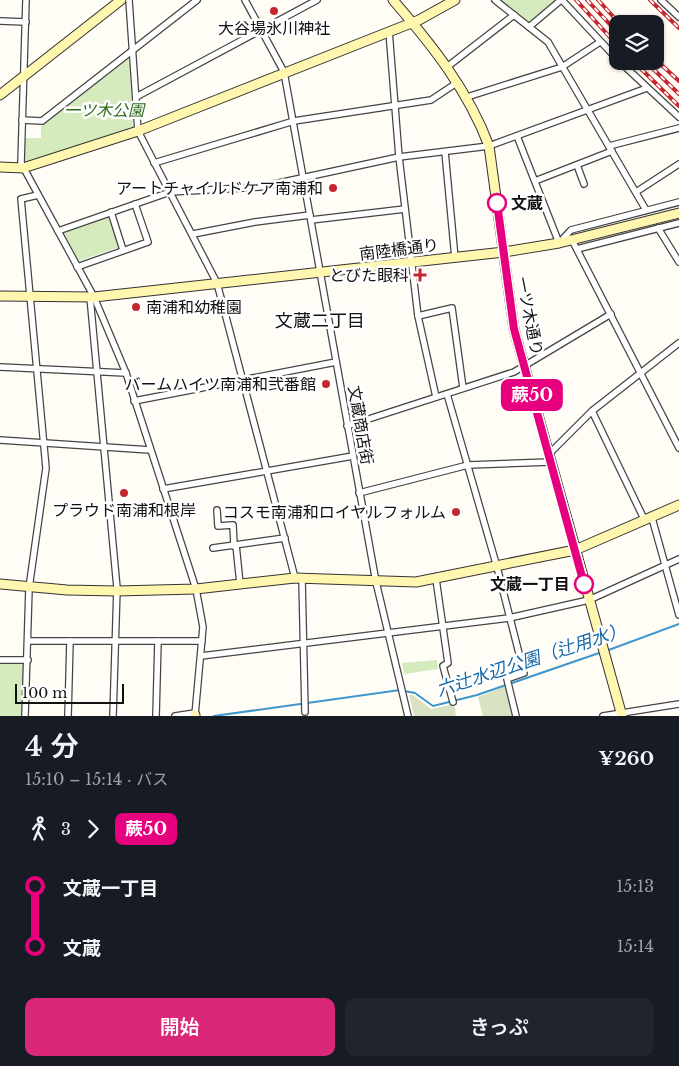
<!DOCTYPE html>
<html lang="ja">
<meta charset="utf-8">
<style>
body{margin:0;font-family:"Libre Baskerville","Noto Sans JP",serif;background:#20242c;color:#f1f3f6;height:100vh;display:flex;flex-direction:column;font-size:19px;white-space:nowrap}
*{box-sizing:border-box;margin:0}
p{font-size:16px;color:#9ea1a6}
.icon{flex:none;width:28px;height:28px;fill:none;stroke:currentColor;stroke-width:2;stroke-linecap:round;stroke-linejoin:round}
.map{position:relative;height:716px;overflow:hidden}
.sheet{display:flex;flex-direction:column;background:#171b24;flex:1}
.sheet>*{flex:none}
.badge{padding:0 10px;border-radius:8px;font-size:18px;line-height:32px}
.controls{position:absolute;left:609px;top:15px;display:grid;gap:10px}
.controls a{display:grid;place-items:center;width:55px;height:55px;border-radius:10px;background:#171b24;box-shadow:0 1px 4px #0004;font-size:25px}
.scale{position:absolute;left:15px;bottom:12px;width:109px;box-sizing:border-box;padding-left:5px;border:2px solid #111;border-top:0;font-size:14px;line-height:18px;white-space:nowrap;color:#111;-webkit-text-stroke:4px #fff;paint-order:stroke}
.map>.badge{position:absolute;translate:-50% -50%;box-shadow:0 0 0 2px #fff}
.legs{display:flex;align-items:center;gap:8px;height:55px;padding:0 25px;font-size:16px}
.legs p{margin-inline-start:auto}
.headline{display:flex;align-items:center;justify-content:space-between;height:85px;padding:0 25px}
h1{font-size:28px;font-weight:600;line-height:38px}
.action{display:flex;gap:10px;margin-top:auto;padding:10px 25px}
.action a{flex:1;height:58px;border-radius:10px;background:#db2777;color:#fff;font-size:20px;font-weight:600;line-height:58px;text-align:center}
.action a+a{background:#20242c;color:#f1f3f6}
ul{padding:0 25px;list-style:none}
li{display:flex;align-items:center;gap:18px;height:60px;font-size:19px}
li i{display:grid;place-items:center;width:8px;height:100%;margin:0 6px;background:currentColor}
li i::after{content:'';width:12px;height:12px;margin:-6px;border:4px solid;border-radius:50%;background:#171b24}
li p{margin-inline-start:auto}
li:first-child i{background:linear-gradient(#0000 50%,currentColor 0)}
li:last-child i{background:linear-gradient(currentColor 50%,#0000 0)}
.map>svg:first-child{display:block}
.green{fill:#d5ebbd}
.cemetery{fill:#d9e3c4}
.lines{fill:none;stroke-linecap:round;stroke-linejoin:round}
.stream{stroke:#3f96cf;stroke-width:2}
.street-casing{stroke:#444;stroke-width:8}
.secondary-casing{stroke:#333;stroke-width:11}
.street{stroke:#fff;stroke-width:5.5}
.secondary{stroke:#fff6b0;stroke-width:9}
.rail-casing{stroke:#c4262e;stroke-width:4}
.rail{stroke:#fff;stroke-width:2;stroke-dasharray:5.5;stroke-linecap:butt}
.line-1-casing{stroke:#fff;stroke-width:11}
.line-1{stroke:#e6007e;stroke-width:8}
.poi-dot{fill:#c4262e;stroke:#fff;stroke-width:2}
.stop-1-dot{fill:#fff;stroke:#e6007e;stroke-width:2.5}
.labels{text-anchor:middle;stroke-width:5;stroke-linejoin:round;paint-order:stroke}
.poi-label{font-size:16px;fill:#111;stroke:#fff;text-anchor:end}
.park-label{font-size:16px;font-style:italic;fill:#2f6b1f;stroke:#fff}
.stop-label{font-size:16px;font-weight:bold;fill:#111;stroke:#fff;text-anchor:start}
.street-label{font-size:16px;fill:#111;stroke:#fff}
.neighbourhood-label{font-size:18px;fill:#111;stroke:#fff}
.water-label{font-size:18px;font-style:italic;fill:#1768a6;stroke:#fff}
</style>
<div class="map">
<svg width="679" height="716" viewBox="0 0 679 716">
<rect width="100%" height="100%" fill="#fffdf5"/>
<!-- green -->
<g class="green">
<polygon points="500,0 556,0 556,2 532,23 528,23"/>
<polygon points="127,60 129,60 133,127 97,142 26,162 23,160 24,138 41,138 41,124"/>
<polygon points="109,217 119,247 79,261 64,233"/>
<polygon points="437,660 438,669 404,674 402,663"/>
<polygon points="0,663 22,663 25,666 21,716 0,716"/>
</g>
<!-- cemetery -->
<g class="cemetery">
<polygon points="508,685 514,716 483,716 478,697"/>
<polygon points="409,695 413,695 431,709 454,704 456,716 414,716"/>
</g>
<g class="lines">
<!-- stream -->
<g class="stream">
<polyline points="606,651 679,624"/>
<polyline points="404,691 415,693 433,706 477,695 602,652"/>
<polyline points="214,716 400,690"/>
</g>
<!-- street casing -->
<g class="street-casing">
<g id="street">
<polyline points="26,0 21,163 94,297 126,373 196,589 203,627 195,715"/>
<polyline points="129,0 138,131 217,283 295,578"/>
<polyline points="245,0 284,72 376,582 408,716"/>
<polyline points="495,0 548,42 646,210"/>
<polyline points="562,0 618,60"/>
<polyline points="661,0 679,17"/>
<polyline points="0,21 26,22"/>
<polyline points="529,27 561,0"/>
<polyline points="389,31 399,157 418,316 436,397"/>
<polyline points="619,61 679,117"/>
<polyline points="447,67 514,15"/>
<polyline points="136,97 317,0"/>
<polyline points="467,97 562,67 600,42"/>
<polyline points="22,120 42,121 197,0"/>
<polyline points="517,136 559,243 571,230 679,202"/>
<polyline points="609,146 679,128"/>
<polyline points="445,152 455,258"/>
<polyline points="154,163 294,121 431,100 458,82"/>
<polyline points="577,165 584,184"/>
<polyline points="535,181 612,151"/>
<polyline points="636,192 679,164"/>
<polyline points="111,212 123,250"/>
<polyline points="311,220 405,209"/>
<polyline points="658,228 679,262"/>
<polyline points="58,231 170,192 260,187 399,157 489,146 647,88"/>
<polyline points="193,234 255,222 310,215"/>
<polyline points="572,240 679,448"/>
<polyline points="577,249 679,223"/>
<polyline points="77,267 148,242 135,204"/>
<polyline points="90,297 117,588 113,716"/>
<polyline points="418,316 452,308 463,388"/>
<polyline points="0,367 126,373"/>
<polyline points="447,394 497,567 524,673 507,679 516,716"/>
<polyline points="134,401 336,362"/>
<polyline points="592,411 645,521"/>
<polyline points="347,426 514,372 611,314"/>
<polyline points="0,440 150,450"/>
<polyline points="548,455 592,411 679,343"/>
<polyline points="163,489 353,456"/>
<polyline points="359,493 468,465 550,462"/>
<polyline points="217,510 218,526 233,525 234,546"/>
<polyline points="652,518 679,615"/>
<polyline points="236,545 240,584"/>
<polyline points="213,548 285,538"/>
<polyline points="302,579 305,712"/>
<polyline points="436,579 448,663 443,666 453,702"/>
<polyline points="28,641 202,641"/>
<polyline points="201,656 509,618 589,600 679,559"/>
<polyline points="0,660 28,660"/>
<polyline points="25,716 29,588 46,468 21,199 38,195"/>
<polyline points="68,716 70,641"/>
<polyline points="156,716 158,641"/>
<polyline points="175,716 195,713"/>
<polyline points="603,716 679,704"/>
</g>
</g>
<!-- secondary casing -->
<g class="secondary-casing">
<g id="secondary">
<path d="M393,0c39,45 75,90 96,146l25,183 108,387"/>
<polyline points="0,95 121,0"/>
<polyline points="0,167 23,168 138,131 419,20 455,0"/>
<polyline points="0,296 94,297 504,252 559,243 679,213"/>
<polyline points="0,584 67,590 117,591 196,589 295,578 416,582 575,550 679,505"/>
<polyline points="195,715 195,716"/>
</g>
</g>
<!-- street -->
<use href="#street" class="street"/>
<!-- secondary -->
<use href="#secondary" class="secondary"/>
<!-- rail casing -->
<g class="rail-casing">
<g id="rail">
<polyline points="576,0 618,46"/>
<polyline points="587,0 618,33"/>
<polyline points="598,0 620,24"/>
<polyline points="650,0 679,28"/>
<polyline points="655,59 679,81"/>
<polyline points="633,61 679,106"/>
<polyline points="645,61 679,94"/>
</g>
</g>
<!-- rail -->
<use href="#rail" class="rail"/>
</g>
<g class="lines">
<!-- line-1 casing -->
<g class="line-1-casing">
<polyline id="line-1" points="497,203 514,329 584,584"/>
</g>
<!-- line-1 -->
<use href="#line-1" class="line-1"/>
</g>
<!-- markers -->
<g class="poi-dot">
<circle cx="274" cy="11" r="5"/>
<circle cx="333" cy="188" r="5"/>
<path d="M417.5 267.5h5v5h5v5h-5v5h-5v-5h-5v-5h5z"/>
<circle cx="136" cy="307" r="5"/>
<circle cx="326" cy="384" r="5"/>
<circle cx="124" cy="493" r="5"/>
<circle cx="456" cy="512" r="5"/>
</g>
<g class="stop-1-dot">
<circle cx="497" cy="203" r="9"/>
<circle cx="584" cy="584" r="9"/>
</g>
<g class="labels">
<!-- poi labels -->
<g class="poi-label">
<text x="274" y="34" text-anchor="middle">大谷場氷川神社</text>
<text x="323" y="194">アートチャイルドケア南浦和</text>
<text x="409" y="281">とびた眼科</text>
<text x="146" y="313" text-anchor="start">南浦和幼稚園</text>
<text x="316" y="390">バームハイツ南浦和弐番館</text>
<text x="124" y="516" text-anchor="middle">プラウド南浦和根岸</text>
<text x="446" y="518">コスモ南浦和ロイヤルフォルム</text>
</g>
<!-- park labels -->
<g class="park-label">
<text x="104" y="116">一ツ木公園</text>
</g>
<!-- stop labels -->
<g class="stop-label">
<text x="511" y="209">文蔵</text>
<text x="570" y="590" text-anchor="end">文蔵一丁目</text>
</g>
<!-- street labels -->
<g class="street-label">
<text transform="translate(399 249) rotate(-7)" y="6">南陸橋通り</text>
<text transform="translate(530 316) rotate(79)" y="6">一ツ木通り</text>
<text transform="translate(361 425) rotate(80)" y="6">文蔵商店街</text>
</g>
<!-- neighbourhood labels -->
<g class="neighbourhood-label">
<text x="320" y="327">文蔵二丁目</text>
</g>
<!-- water labels -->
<g class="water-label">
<text transform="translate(531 660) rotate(-18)" y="6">六辻水辺公園（辻用水）</text>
</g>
</g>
</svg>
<div class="controls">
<a><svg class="icon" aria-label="layers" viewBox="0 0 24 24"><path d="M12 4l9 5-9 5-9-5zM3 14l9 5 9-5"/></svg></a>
</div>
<div class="scale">100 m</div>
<b class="badge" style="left:532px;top:395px;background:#e6007e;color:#fff">蕨50</b>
</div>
<section class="sheet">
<div class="headline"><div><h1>4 分</h1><p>15:10 – 15:14 · バス</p></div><b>¥260</b></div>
<div class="legs"><svg class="icon" aria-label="walk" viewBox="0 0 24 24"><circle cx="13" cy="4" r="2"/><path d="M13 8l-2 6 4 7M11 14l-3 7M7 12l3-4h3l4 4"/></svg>3<svg class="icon" aria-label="forward" viewBox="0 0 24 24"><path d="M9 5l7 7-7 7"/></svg><b class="badge" style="background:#e6007e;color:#fff">蕨50</b></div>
<ul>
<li><i style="color:#e6007e"></i><b>文蔵一丁目</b><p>15:13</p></li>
<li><i style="color:#e6007e"></i><b>文蔵</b><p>15:14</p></li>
</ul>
<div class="action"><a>開始</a><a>きっぷ</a></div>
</section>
